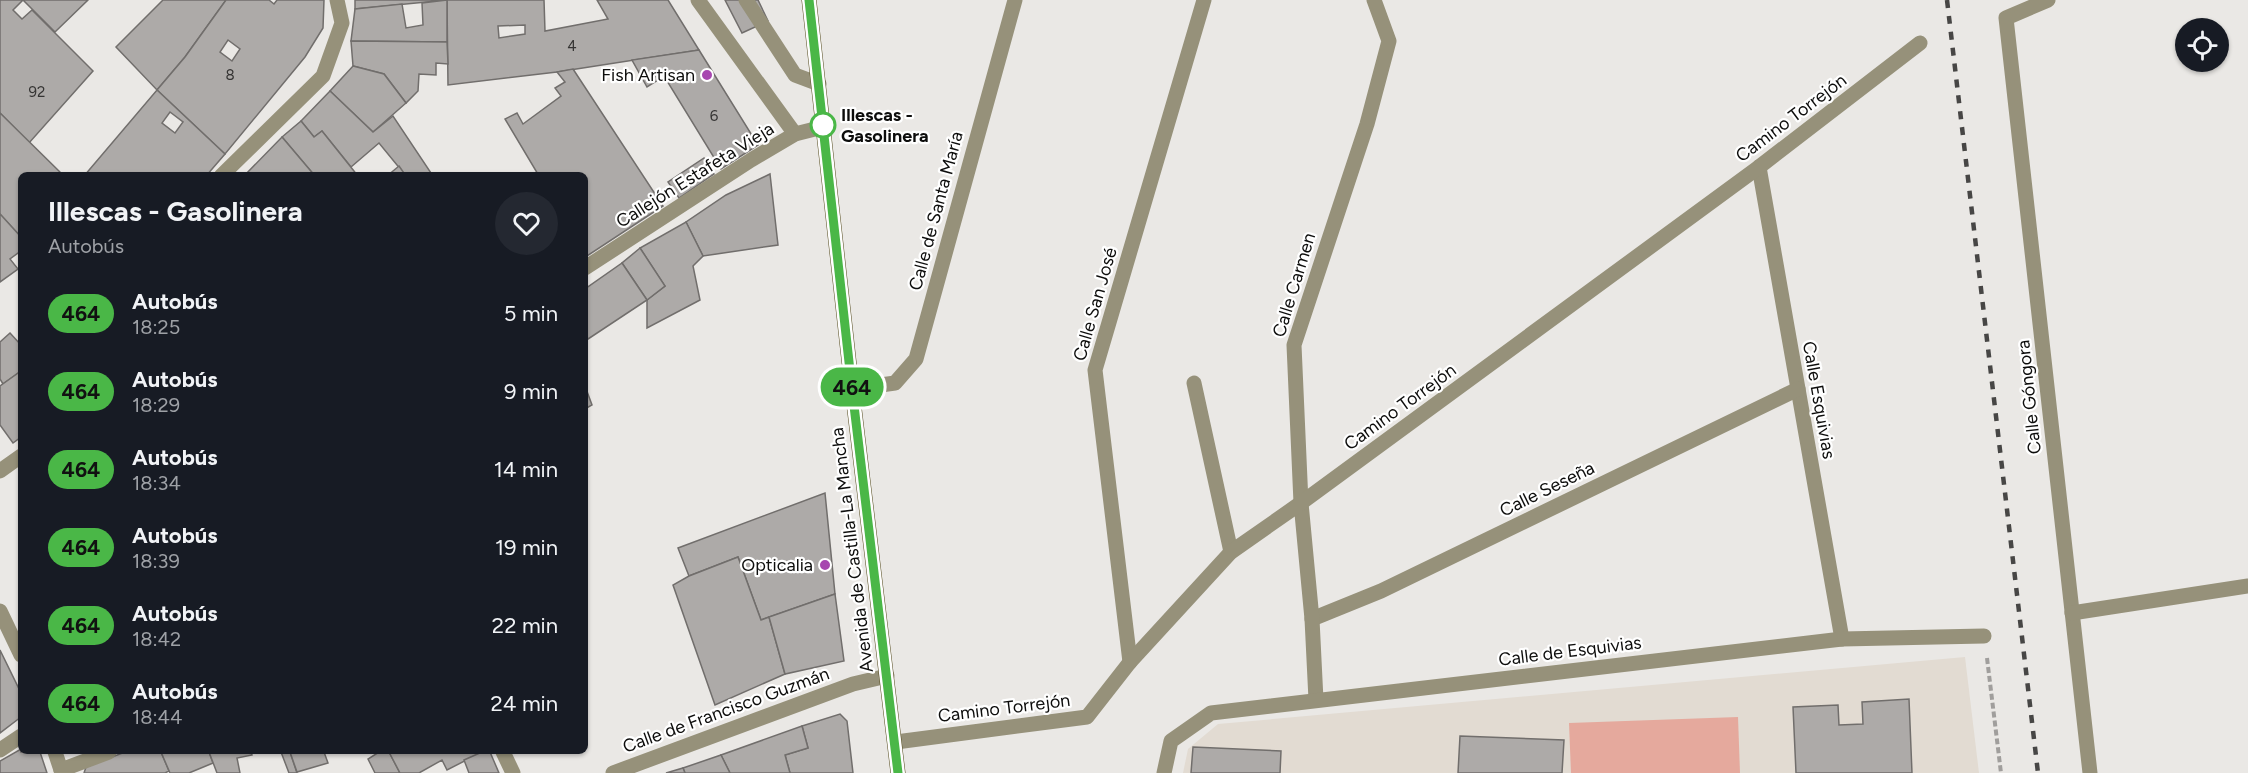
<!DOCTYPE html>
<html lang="es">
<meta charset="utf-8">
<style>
body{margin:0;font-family:Figtree,sans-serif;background:#242831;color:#f1f3f6;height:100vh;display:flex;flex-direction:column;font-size:22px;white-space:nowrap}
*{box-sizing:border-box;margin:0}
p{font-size:20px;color:#9ea1a6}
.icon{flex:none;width:33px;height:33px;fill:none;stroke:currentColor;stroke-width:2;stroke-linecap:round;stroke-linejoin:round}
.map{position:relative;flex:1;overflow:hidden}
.side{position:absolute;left:18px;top:172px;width:570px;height:582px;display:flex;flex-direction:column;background:#171b24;border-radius:9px;box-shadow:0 2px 4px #0004}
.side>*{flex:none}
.badge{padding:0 12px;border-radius:20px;font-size:21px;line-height:39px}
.fabs{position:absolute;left:2175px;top:18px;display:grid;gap:12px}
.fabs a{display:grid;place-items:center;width:54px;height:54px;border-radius:50%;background:#171b24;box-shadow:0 2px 4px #0004;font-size:30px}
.map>.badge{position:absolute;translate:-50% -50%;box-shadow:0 0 0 3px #fff}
.round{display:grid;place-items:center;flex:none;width:63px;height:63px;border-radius:32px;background:#242831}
.head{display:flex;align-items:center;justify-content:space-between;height:102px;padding:0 30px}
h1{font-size:28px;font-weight:700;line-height:45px}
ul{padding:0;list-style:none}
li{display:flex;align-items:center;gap:18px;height:78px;padding:0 30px}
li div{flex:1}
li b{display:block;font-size:22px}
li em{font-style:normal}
li .badge{min-width:66px;font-weight:700;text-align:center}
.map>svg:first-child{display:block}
.built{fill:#e2dbd2}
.green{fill:#e5a99d}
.building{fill:#adaaa8;stroke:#716e6c;stroke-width:1.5;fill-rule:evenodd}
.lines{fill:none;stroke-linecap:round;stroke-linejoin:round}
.path{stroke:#a09e9c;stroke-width:4;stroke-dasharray:6 3;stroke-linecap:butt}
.service{stroke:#96917a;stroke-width:15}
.pedestrian{stroke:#96917a;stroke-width:15}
.minor{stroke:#96917a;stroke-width:15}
.primary{stroke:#544a1d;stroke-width:15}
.rail{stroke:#474645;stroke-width:4.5;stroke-dasharray:8 8;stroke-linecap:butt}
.line-casing{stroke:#fff;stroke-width:14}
.line{stroke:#4ab747;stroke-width:9}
.poi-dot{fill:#a747af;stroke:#fff;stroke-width:2}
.stop-dot{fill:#fff;stroke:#4ab747;stroke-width:3}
.labels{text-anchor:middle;stroke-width:4.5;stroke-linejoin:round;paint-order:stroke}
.number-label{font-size:15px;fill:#353433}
.poi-label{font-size:18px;fill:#0d0d0c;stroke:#fff;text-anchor:end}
.stop-label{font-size:18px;font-weight:bold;fill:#0d0d0c;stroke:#fff;text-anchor:start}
.street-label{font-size:18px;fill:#0d0d0c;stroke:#fff}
</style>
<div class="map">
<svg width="2248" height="773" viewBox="0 0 2248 773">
<rect width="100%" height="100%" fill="#eae8e5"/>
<!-- built -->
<polygon class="built" points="1965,657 1979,773 1183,773 1188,749 1218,724"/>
<!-- green -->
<polygon class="green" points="1738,717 1740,773 1571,773 1569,723"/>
<!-- building -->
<g class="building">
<polygon points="0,0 23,0 13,10 22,19 32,10 93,71 29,143 0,113"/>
<polygon points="23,0 88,0 55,32"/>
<polygon points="163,0 226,0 185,57 157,90 116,47"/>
<path d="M226,0h43l5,4 3,-4h47l-1,28 -18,29 -80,97 -68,-64 28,-33zM228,40l12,9 -8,12 -12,-9z"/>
<polygon points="355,0 447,0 355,9"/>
<path d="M447,0h97l1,31 63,-12 -11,-19h71l31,50 -142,22 -109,13zM525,25v9l-26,4 -1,-12z"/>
<polygon points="447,0 447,42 351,41 355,9 402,4 406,28 423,25 422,3"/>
<polygon points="725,0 758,0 768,21 742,33"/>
<polygon points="351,41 447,42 448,64 436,63 436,75 419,74 418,91 406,103 384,74 353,66"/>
<polygon points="699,50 758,145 721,169 661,71 655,75 658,80 647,87 632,60"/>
<polygon points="353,66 384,74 406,103 373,132 330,91"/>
<polygon points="573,69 663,206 587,256 585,252 585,176 539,176 505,119 517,113 523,124 561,96 555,88 565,82 557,72"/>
<path d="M157,90l68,64 -19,22h-122zM170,112l13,10 -8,11 -13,-10z"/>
<polygon points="330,91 373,132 393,116 433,176 406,176 379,143 351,167 322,131 314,137 301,121"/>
<polygon points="0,113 64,176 21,176 21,237 0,214"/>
<polygon points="301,121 314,137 322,131 358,176 315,176 282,137"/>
<polygon points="282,137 315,176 244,176"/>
<polygon points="704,158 714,174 679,198 668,182"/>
<polygon points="399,166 406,176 387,176"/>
<polygon points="770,174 778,245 703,256 686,222 726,195"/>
<polygon points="0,214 21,237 21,257 18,253 10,259 18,269 0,282"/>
<polygon points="686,222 703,256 693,266 700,300 647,328 647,300 665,286 640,248"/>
<polygon points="640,248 665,286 647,300 622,263"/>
<polygon points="622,263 647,300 585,341 585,289"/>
<polygon points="10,333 21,345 21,371 3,384 0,379 0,342"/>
<polygon points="21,371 21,437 13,443 0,425 0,386"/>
<polygon points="585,386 592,405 585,409"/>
<polygon points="825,493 835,594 761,620 738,557 689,576 678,548"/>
<polygon points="738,557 761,620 769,617 785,674 715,705 673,585 689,576"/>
<polygon points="835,594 844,661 785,674 769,617"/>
<polygon points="0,650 21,693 21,717 0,733"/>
<polygon points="1909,699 1912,773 1796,773 1793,707 1838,705 1839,725 1863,724 1862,702"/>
<polygon points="840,714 847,721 853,773 790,773 785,755 808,748 802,726"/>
<polygon points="802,726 808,748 785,755 790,773 730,773 721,755"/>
<polygon points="1460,736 1564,740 1562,773 1458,773"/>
<polygon points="1193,747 1281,751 1280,773 1191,773"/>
<polygon points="21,749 21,752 40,752 47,773 0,773 0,761"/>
<polygon points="125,752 161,752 169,771 165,773 84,773 86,767"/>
<polygon points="161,752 209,752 213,763 189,773 170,773"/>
<polygon points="209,752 251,752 252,755 237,758 240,773 217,773"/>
<polygon points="281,752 290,752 297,773 289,773"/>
<polygon points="290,752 324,752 328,763 297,772"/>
<polygon points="379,752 389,752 400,773 375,773 368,759"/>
<polygon points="389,752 482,752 447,770 442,760 419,773 400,773"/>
<polygon points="482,752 490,752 499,773 469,773 464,760"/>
<polygon points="721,755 730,773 685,773 683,768"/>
<polygon points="683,768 685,773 666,773"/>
</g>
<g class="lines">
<!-- path -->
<polyline class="path" points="1987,658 2001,773"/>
<!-- service -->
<g class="service">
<polyline points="746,0 795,75 819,84"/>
<polyline points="1194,383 1231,552"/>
</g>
<!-- pedestrian -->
<g class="pedestrian">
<polyline points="0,471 21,456"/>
<polyline points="0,750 21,736"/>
</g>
<!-- minor -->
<g class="minor">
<polyline points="698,0 795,134"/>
<polyline points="2048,0 2006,18 2090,773"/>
<polyline points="1759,167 1842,639"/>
<polyline points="221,176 323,76 342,23 337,0"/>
<polyline points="585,268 751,160 795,134 823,127"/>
<polyline points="852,389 895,383 916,359 1015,0"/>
<polyline points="0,611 21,655"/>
<polyline points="2072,613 2248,586"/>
<polyline points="1312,619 1381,591 1798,389"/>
<polyline points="1130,662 1095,370 1204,0"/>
<polyline points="1316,700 1312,619 1301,503 1294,345 1367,124 1389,41 1374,0"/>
<polyline points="896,742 1087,717 1130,662 1231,552 1301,503 1759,167 1920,43"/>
<polyline points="55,752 62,773"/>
<polyline points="503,752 513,773"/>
<polyline points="61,770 109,752"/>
<polyline points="613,773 853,684 887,676"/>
<polyline points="1164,773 1171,741 1211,713 1842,639 1984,636"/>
</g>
<!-- primary -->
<polyline class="primary" points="809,0 852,389 898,773"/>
<!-- rail -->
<polyline class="rail" points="1947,0 2038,773"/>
</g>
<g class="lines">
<!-- line casing -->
<g class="line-casing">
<polyline id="line" points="809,0 852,389 898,773"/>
</g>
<!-- line -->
<use href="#line" class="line"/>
</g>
<!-- markers -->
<g class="poi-dot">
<circle cx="707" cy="75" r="6"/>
<circle cx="825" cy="565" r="6"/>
</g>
<circle class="stop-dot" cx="823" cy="125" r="12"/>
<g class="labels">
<!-- number labels -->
<g class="number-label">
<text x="572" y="51">4</text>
<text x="230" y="80">8</text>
<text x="37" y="97">92</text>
<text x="714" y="121">6</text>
</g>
<!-- poi labels -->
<g class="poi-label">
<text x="695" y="81">Fish Artisan</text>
<text x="813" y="571">Opticalia</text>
</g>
<!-- stop labels -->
<g class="stop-label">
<text x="841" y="121">Illescas -<tspan x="841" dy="21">Gasolinera</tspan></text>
</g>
<!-- street labels -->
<g class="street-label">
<text transform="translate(1791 118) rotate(-37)" y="6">Camino Torrejón</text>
<text transform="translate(695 175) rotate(-32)" y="6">Callejón Estafeta Vieja</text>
<text transform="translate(936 211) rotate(-75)" y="6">Calle de Santa María</text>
<text transform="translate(1294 285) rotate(-73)" y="6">Calle Carmen</text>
<text transform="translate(1095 304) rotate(-74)" y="6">Calle San José</text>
<text transform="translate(2029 397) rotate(-96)" y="6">Calle Góngora</text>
<text transform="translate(1819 400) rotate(80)" y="6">Calle Esquivias</text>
<text transform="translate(1400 407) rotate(-36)" y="6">Camino Torrejón</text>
<text transform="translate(1547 489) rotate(-26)" y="6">Calle Seseña</text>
<text transform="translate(852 550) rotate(-97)" y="6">Avenida de Castilla-La Mancha</text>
<text transform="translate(1570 651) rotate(-7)" y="6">Calle de Esquivias</text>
<text transform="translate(1004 708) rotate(-7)" y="6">Camino Torrejón</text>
<text transform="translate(726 710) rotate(-20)" y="6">Calle de Francisco Guzmán</text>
</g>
</g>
</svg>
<div class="fabs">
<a><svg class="icon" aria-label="locate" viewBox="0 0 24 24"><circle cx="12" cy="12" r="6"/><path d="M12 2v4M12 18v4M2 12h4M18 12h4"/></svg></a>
</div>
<b class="badge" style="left:852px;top:387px;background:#4ab747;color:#111">464</b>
<section class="side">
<div class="head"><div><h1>Illescas - Gasolinera</h1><p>Autobús</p></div><a class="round"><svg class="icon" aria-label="heart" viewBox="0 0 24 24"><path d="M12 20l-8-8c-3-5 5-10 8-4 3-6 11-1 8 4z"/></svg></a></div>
<ul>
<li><span class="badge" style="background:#4ab747;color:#111">464</span><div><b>Autobús</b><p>18:25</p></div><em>5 min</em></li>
<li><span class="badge" style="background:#4ab747;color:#111">464</span><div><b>Autobús</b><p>18:29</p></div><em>9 min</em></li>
<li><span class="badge" style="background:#4ab747;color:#111">464</span><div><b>Autobús</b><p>18:34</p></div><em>14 min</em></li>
<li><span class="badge" style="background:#4ab747;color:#111">464</span><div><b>Autobús</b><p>18:39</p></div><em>19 min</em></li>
<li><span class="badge" style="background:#4ab747;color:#111">464</span><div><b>Autobús</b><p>18:42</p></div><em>22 min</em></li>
<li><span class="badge" style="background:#4ab747;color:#111">464</span><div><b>Autobús</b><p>18:44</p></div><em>24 min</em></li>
</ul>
</section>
</div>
